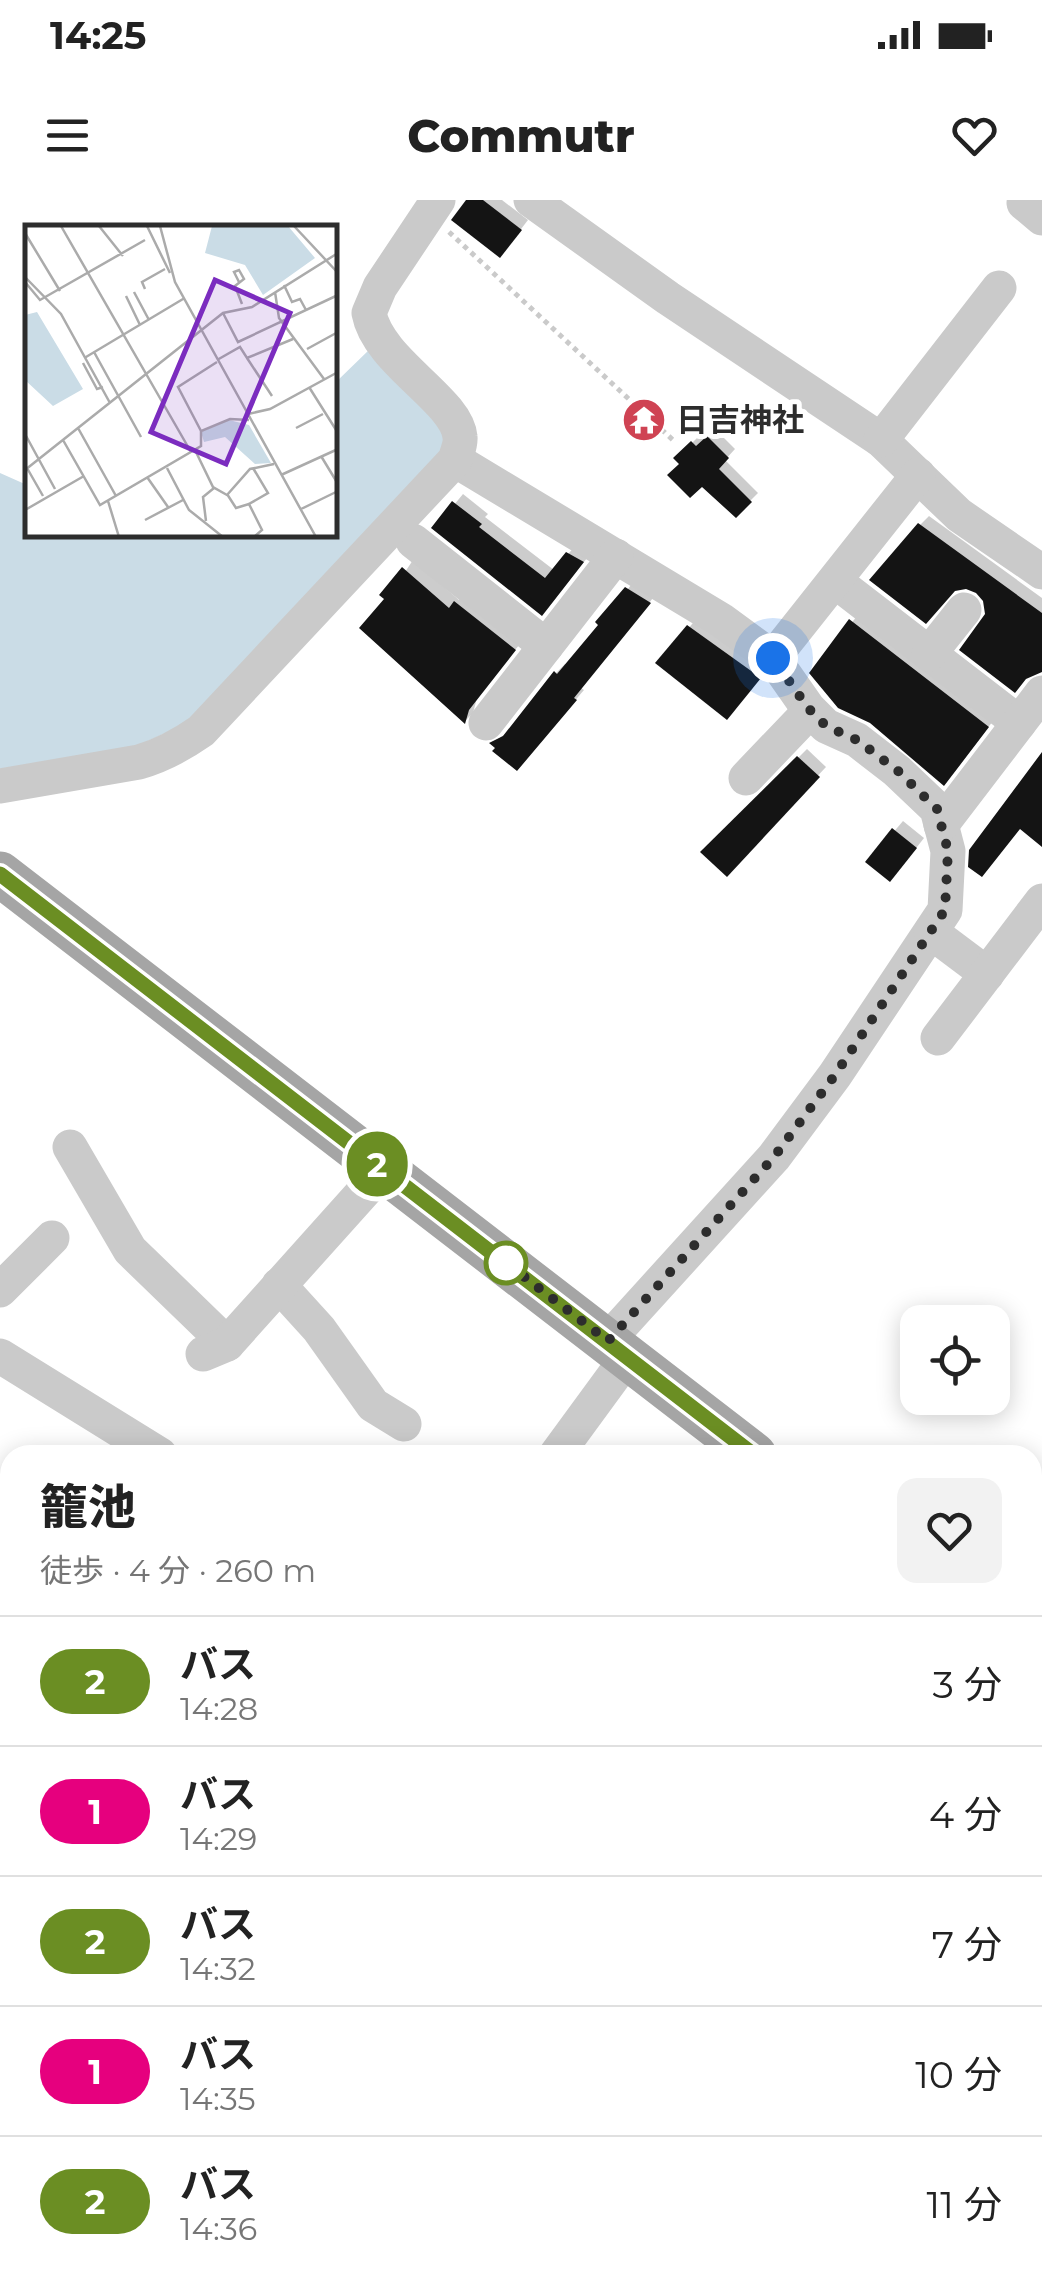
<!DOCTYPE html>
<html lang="ja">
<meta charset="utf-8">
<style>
body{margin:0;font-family:Montserrat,"Noto Sans JP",sans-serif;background:#f2f2f2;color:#222;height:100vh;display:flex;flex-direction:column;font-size:38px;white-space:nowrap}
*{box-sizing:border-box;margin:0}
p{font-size:32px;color:#767676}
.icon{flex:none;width:55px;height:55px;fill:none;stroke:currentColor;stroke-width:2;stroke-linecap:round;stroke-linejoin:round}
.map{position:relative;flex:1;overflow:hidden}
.side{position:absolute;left:0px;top:1245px;width:1042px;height:842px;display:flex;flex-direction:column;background:#fff;border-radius:30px 30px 0 0;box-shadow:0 5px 25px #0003}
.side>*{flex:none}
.badge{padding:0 20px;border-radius:32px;font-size:35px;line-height:65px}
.tools{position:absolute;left:900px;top:1105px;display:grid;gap:20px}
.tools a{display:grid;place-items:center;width:110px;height:110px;border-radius:20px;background:#fff;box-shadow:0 5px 25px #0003;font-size:50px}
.you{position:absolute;width:50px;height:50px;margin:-25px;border:8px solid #fff;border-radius:50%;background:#1a73e8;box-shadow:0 0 0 15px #1a73e833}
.map>.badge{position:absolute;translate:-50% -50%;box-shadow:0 0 0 5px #fff}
.round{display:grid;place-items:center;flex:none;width:105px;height:105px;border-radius:20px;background:#f2f2f2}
.head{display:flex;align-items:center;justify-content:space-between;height:170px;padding:0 40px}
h1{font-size:48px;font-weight:800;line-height:75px}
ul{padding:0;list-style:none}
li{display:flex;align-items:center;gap:30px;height:130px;padding:0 40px;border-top:2px solid #e0e0e0}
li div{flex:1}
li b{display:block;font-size:38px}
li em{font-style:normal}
li .badge{min-width:110px;font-weight:700;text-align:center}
.status{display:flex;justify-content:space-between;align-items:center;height:70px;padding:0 50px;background:#fff;direction:ltr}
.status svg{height:28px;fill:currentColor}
header{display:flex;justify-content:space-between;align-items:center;height:130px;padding:0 40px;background:#fff;font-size:45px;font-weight:800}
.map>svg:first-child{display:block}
.water{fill:#cadce6}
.shadow{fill:#0003}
.building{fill:#141414}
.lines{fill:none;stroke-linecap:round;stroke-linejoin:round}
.path{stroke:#cacaca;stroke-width:5;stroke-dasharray:5 5;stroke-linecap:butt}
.minor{stroke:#cacaca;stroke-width:35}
.major{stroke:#a5a5a5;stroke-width:45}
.line-casing{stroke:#fff;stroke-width:22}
.line{stroke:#6b8e23;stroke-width:15}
.walk{stroke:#2d2d2d;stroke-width:10;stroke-dasharray:0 18}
.stop-dot{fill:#fff;stroke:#6b8e23;stroke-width:5}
.labels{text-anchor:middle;stroke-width:10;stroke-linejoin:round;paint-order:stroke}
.poi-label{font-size:32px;font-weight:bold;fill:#2d2d2d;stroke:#fff;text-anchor:start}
.inset-road{fill:none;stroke:#ababab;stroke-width:2.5}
.view{fill:#7b2cbf;fill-opacity:0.15;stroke:#7b2cbf;stroke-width:5}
.inset-edge{fill:none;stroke:#2d2d2d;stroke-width:5}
</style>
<div class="status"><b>14:25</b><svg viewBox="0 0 49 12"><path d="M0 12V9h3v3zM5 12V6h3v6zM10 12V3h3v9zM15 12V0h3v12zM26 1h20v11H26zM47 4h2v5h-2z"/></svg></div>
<header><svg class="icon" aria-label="menu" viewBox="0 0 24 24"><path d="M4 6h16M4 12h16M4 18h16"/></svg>Commutr<svg class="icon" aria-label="heart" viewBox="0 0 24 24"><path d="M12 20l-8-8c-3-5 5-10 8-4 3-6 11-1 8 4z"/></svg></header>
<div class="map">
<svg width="1042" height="2087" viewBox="0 0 1042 2087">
<rect width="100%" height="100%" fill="#fff"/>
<!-- water -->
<polygon class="water" points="371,148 453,243 194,520 137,546 0,570 0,273 27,285 28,335 335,335 335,183"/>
<!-- shadow -->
<g class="shadow">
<polygon points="469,0 502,0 528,20 508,46"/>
<polygon points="716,230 735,249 725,260 758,293 736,315 677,258 700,235 706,240"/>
<polygon points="463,294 488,314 485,317 554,370 577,344 591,353 551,404 435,328"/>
<polygon points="929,316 1042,398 1042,465 987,415 986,400 920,325"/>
<polygon points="413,360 459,400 465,394 523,440 477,498 473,513 465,521 387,399"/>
<polygon points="635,380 657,393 581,488 584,490 525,559 492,543 511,530 556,473 565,464 567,466"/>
<polygon points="860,412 996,517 953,574 813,473"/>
<polygon points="698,417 768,468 735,508 659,463"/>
<polygon points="807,549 826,567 727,673 704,652"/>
<polygon points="903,621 924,638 899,670 869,661"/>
<polygon points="10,1689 10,1710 0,1701"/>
</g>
<!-- building -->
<g class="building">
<polygon points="466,0 483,0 522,30 500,58 451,20"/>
<polygon points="707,236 729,258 719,269 752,302 736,318 702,287 690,298 667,275 679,264 673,258 691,241 696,246"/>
<polygon points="452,301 482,324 479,327 545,378 566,352 584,362 542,416 431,328"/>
<polygon points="918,323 1042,413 1042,472 1026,479 1015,493 959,450 985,414 983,401 976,393 966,389 955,391 926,424 869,380"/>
<polygon points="402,367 449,408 454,401 516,450 469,510 465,524 359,428 384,399 379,395"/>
<polygon points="625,387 651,403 574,498 577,500 517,571 492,551 495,548 489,543 503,536 554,471 557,474 598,425 595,422"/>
<polygon points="849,419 989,527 944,586 870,523 838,508 809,473"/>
<polygon points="687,425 761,478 727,520 655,463"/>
<polygon points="1042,552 1042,647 1020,629 982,677 968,667 969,650"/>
<polygon points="797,556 820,577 727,677 700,652"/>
<polygon points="892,628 917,648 890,682 865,662"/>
</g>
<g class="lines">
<!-- path -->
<polyline class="path" points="449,32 674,241"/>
<!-- minor -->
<g class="minor">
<polyline points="531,0 668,98 881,240 959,315 1042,372"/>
<polyline points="1024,3 1042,18"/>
<polyline points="881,240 999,88"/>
<polyline points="455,260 721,420 773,458 808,508 826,526 857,540 897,571 937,609 948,651 945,710 835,875 774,957 607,1141"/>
<polyline points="413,341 546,446"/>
<polyline points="835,381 1019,523"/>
<polyline points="929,454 964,410"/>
<polyline points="773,458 918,275"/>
<polyline points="486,523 616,356"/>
<polyline points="746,578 810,511"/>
<path d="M0,586l139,-24c24,-7 42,-17 62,-31l254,-271c2,-7 6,-16 5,-23 -3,-37 -82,-75 -91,-124l11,-26 58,-87"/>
<polyline points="941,625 1042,493"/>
<polyline points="931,732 987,774"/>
<polyline points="938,838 1042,701"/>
<polyline points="70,947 130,1050 227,1144"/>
<polyline points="279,1085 319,1129 373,1205 404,1224"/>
<polyline points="0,1090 52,1038"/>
<polyline points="203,1154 227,1144 384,969"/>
<polyline points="0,1156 160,1255"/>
<polyline points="556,1255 627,1158"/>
<polyline points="1032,1310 1042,1292"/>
<polyline points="0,1621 10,1610"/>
<polyline points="0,1913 10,1920"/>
<polyline points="0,1977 10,1965"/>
<polyline points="170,2078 175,2087"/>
<polyline points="719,2078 732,2087"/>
<polyline points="392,2087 398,2078"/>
</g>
<!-- major -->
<g class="major">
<polyline points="0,674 754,1255"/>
<polyline points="1032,1478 1042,1487"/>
</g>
</g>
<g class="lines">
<!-- line casing -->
<g class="line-casing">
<polyline id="line" points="0,674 754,1255"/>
</g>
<!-- line -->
<use href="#line" class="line"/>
<!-- walk -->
<polyline class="walk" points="506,1063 501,1059 608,1141 774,957 835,875 945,710 948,651 937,609 898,571 857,540 826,526 808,508 773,458"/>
</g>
<!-- icons -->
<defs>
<g id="temple-disc" transform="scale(2.25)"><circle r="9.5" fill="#cf4353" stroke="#fff"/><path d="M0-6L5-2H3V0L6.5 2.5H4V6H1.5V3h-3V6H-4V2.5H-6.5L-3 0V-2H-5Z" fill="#fff"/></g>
</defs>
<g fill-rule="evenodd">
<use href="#temple-disc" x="644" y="220"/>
</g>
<!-- markers -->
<circle class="stop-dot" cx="506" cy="1063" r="20"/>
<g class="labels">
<!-- poi labels -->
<g class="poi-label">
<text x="676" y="231">日吉神社</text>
</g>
</g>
<!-- overview -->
<g transform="translate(25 25)">
<rect width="312" height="312" fill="#fff"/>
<path d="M187,1h76l27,32 -52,37 -18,-30 -40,-12zM12,87l46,77 -30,17 -28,-26v-65zM204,195l20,5 22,38 -16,1 -30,-27 -21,5 -3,-10z" fill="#cadce6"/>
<path class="inset-road" d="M36,1l130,226M74,1l24,30M122,1l23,47M135,1l15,56 141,255M269,1l44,47M0,8l35,58M0,52l36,37 49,89M0,57l15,18 105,-60M214,57l-5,-10 5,-2 5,9 -9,7 7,18M259,60l8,17 8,-3 6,11M120,64l-3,-7 23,-13M109,67l15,28M250,67l4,26 45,61M101,71l14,29M198,88l15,29 100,-47M282,124l31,-17M69,127l47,85M61,132l97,-58M222,133l25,38M192,135l23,-13 7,11 46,-19M58,138l14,26 6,-2M284,162l29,46M223,189l22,-5 68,-37M53,203l38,68M271,203l27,-14M176,206l-23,-44 39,-25M0,209l30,55M38,215l37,65 101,-59v-15l29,-12 19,1M170,225l18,37 14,8 23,-26 24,-5M296,231l17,28M2,243l16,28M142,243l22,42 34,27M228,243l15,25 -19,11 13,26 -8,7M0,245l198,-157 29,-6 86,-54M256,250l57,-26M122,252l21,30M202,269l9,14 13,-4M83,276l11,36M276,284l37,-18M0,285l59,-34M120,295l38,-20M181,296l-3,-24 11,-9"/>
<path class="view" d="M190,55l75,33 -64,151 -75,-32z"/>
<rect width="312" height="312" class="inset-edge"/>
</g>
</svg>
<div class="tools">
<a><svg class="icon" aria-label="locate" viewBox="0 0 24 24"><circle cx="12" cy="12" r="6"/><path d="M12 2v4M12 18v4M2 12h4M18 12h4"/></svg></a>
</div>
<div class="you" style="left:773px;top:458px"></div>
<b class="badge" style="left:377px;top:964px;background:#6b8e23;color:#fff">2</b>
<section class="side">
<div class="head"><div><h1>籠池</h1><p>徒歩 · 4 分 · 260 m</p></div><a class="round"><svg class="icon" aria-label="heart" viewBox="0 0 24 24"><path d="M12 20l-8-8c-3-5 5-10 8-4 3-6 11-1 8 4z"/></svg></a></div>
<ul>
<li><span class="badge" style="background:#6b8e23;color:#fff">2</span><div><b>バス</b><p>14:28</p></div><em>3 分</em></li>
<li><span class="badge" style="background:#e6007e;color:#fff">1</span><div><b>バス</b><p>14:29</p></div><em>4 分</em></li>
<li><span class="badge" style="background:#6b8e23;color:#fff">2</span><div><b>バス</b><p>14:32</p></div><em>7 分</em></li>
<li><span class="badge" style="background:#e6007e;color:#fff">1</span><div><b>バス</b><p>14:35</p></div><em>10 分</em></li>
<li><span class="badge" style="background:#6b8e23;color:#fff">2</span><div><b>バス</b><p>14:36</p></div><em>11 分</em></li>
</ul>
</section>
</div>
